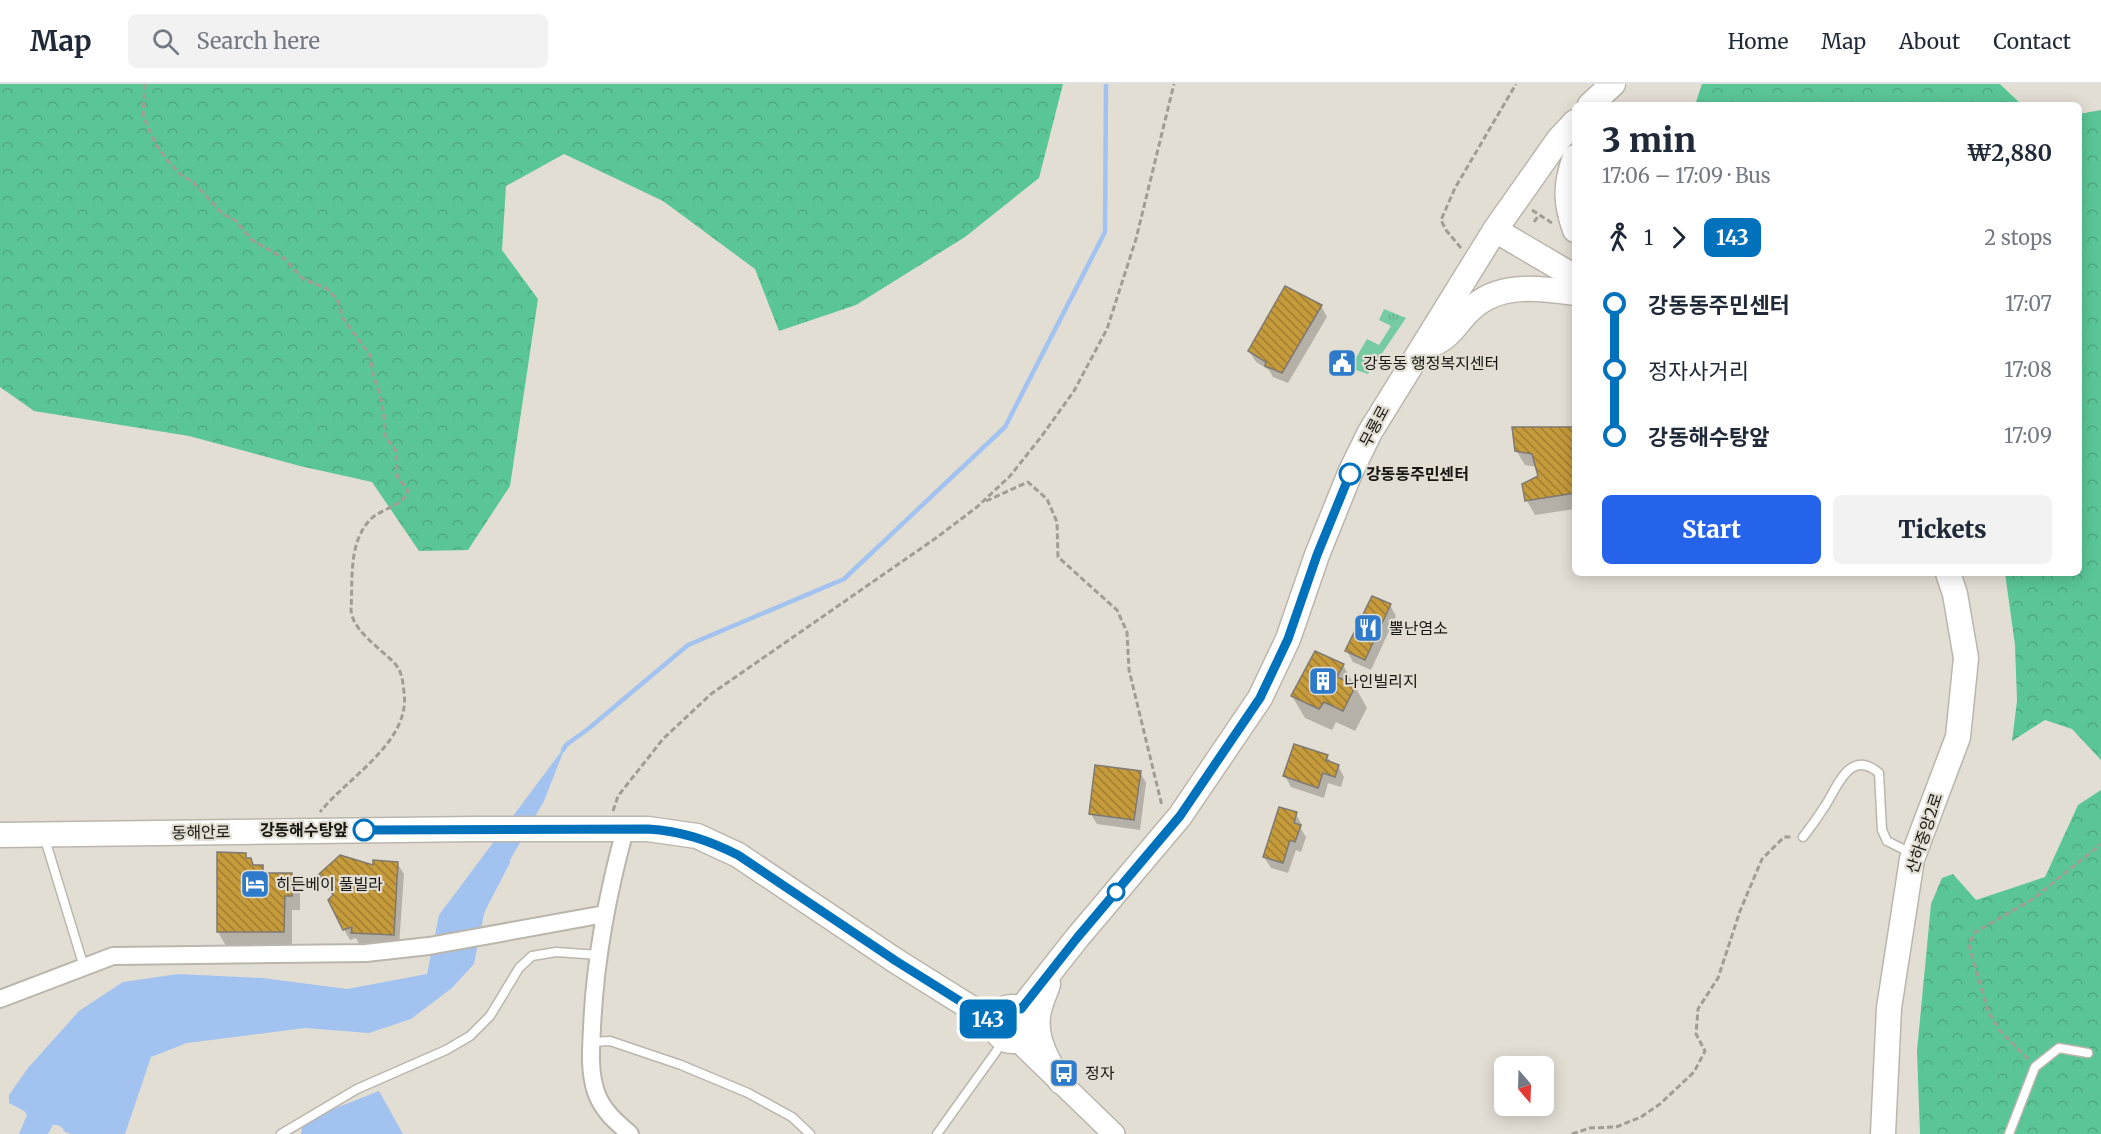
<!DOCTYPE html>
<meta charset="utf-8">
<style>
body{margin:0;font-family:Merriweather,"Noto Sans KR",serif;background:#f2f2f3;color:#1f2937;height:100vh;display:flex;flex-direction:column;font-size:22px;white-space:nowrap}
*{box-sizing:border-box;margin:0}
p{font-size:20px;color:#747a83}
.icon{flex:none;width:33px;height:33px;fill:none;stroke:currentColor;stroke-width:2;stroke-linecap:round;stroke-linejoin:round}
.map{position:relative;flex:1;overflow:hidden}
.details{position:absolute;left:1572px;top:18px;width:510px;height:474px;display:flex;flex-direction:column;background:#fff;border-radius:9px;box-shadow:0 3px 15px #0003}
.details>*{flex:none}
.badge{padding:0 12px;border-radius:9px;font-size:21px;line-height:39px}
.needle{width:39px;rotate:161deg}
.fabs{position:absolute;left:1494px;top:972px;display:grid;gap:12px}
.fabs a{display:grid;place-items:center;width:60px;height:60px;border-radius:9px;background:#fff;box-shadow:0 3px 15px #0003;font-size:30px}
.map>.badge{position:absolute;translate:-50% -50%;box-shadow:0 0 0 3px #fff}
.legs{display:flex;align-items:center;gap:9px;height:66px;padding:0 30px;font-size:20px}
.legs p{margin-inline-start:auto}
.headline{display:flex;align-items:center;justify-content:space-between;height:102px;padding:0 30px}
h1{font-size:33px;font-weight:800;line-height:45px}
.cta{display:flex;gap:12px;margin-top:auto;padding:12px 30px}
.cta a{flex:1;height:69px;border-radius:9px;background:#2563eb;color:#fff;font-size:24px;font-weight:800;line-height:69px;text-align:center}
.cta a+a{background:#f2f2f3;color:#1f2937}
ul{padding:0 30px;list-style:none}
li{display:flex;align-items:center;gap:21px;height:66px;font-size:22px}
li i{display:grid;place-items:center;width:9px;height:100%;margin:0 8px;background:currentColor}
li i::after{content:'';width:15px;height:15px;margin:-8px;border:4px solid;border-radius:50%;background:#fff}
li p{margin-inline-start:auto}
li:first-child i{background:linear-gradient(#0000 50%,currentColor 0)}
li:last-child i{background:linear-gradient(currentColor 50%,#0000 0)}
header{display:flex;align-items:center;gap:36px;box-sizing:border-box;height:84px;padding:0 30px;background:#fff;border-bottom:2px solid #e0e1e3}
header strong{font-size:28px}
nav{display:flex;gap:33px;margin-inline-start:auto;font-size:21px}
.search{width:420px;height:54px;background:#f2f2f3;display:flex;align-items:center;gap:15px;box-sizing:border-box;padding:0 21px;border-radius:9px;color:#747a83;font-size:22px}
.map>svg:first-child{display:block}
.grass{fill:url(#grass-tufts)}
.forest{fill:url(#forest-crowns)}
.water{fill:#a2c3f0}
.shadow{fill:#0003}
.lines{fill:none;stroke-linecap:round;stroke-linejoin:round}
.stream{stroke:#a2c3f0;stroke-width:4.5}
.building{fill:url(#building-back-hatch);stroke:#7e7a71;stroke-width:1.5}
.service-casing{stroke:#bbb6ac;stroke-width:11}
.minor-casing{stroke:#bbb6ac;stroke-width:20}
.tertiary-casing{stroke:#bbb6ac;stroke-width:24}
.secondary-casing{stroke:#bbb6ac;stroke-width:27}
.path{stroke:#a09d95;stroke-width:3;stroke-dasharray:6 3;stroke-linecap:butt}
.service{stroke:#fff;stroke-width:8}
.minor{stroke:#fff;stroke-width:16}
.tertiary{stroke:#fff;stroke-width:21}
.secondary{stroke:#fff;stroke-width:24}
.line-1-casing{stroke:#fff;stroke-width:14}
.line-1{stroke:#0072bc;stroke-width:9}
.stop-1-dot{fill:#fff;stroke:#0072bc;stroke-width:3}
.labels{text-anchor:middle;stroke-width:4.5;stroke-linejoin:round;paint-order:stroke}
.poi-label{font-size:16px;fill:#171612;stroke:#e3ded4;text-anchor:start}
.street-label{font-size:16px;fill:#171612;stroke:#e3ded4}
.stop-label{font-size:16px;font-weight:bold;fill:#171612;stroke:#e3ded4;text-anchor:start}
</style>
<header>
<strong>Map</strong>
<div class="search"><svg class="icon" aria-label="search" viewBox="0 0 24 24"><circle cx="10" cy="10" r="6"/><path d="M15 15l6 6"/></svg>Search here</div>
<nav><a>Home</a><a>Map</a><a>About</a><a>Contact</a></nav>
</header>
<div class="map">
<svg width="2101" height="1050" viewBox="0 0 2101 1050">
<defs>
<pattern id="grass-tufts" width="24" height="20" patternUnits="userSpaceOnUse" patternTransform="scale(1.5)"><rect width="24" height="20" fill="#77cba3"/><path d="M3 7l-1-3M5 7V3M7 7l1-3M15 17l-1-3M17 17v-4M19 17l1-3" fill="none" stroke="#66ae8b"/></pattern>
<pattern id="forest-crowns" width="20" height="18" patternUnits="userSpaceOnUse" patternTransform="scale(1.5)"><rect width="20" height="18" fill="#5ac697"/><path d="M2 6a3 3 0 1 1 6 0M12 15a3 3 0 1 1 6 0" fill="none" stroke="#4ea981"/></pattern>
<pattern id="building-back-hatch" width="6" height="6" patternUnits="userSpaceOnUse" patternTransform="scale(1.5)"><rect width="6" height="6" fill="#c69b3c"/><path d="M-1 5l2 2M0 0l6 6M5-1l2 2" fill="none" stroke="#a07d31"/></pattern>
</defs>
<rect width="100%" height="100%" fill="#e3ded4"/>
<!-- grass -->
<polygon class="grass" points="1384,225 1406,234 1368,290 1350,284 1367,255 1379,261 1391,242 1379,236"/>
<!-- forest -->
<g class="forest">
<polygon points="0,0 1063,0 1039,94 965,153 856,221 779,247 755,185 663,117 564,70 506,102 502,166 538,215 510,402 468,466 419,467 372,398 300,382 189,352 34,327 0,303"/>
<polygon points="1702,0 2000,0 2022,21 1695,21"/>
<polygon points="2101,26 2101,676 2072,645 2045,636 2012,657 2017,617 2015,561 2005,489 2079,489 2079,30"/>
<polygon points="2101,706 2101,1050 1920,1050 1917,967 1931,820 1942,794 1953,790 1976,816 2045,793 2078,721"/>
</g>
<!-- water -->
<g class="water">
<path d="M566,661l-22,56 -45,78 -15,35 -10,50 -22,24 -41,31 -42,14 -64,-5 -118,15 -36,14 -26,77h-54l-6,-2c-3,-5 -6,-8 -12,-7l-5,9h-29l8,-19 -3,-4 -15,-8v-8l19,-27 51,-57 44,-29 55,-8 85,4 84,11 80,-15 12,-59z"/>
<polygon points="379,1007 403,1050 301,1050 303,1037"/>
</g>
<!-- shadow -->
<g class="shadow">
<polygon points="1321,222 1327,233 1288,299 1273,293 1269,286 1256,278 1249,267"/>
<polygon points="1575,345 1575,425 1535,431 1527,417 1524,401 1540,393 1537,383 1525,381 1516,366"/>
<polygon points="1390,521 1396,532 1371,586 1353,578 1347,567"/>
<polygon points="1343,581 1367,624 1355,647 1336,638 1332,646 1305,634 1292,612"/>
<polygon points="1327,672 1331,679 1338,682 1344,693 1341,703 1328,699 1324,714 1291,703 1285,692"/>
<polygon points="1140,688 1146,699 1140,746 1097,740 1090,729"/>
<polygon points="1296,730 1302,741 1301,745 1306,753 1301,768 1296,766 1288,789 1271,784 1264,773"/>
<polygon points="245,770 254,783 262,783 267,790 291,790 300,805 300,826 292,826 292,862 226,862 218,848"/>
<polygon points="397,779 404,790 399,862 359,860 356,854 350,856 344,845 374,783"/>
</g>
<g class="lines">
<!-- stream -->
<g class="stream">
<polyline points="563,666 566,661 588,645 688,561 844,495 1005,343 1105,148 1106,0"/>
<polyline points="487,818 508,778"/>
</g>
</g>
<!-- building -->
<g class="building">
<polygon points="1285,202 1322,221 1282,289 1265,282 1266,278 1248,267"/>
<polygon points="1512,343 1575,343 1575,409 1525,417 1522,400 1538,392 1532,370 1515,367"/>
<polygon points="1372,512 1391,520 1365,576 1345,567"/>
<polygon points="1315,567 1344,580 1337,593 1356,601 1343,627 1324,618 1319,625 1291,612"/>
<polygon points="1294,660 1328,671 1326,676 1339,681 1335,693 1323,689 1318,704 1283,692"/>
<polygon points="1095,681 1141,687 1134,736 1089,730"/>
<polygon points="1279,723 1297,728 1294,739 1301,741 1295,758 1290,756 1283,779 1263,773"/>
<polygon points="217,768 246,769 246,774 251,774 253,781 263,781 263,789 292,789 292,812 285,812 284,848 217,848"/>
<polygon points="340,771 373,781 373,776 398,778 394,851 351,849 352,843 343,846 328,816 333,811 319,790"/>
</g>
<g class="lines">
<!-- service casing -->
<g class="service-casing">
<g id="service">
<polyline points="44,752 84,883"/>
<path d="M1803,753c8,-10 15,-20 22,-31 13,-20 25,-58 54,-33l3,57 5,11 24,12"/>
<polyline points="592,958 610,957 681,981 748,1009 792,1033 810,1050"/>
<polyline points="281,1050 357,1005 446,966 470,952 490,932 519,884 532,872 556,868 599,871"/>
<polyline points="937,1050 1005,955"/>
<polyline points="2009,1050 2035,983 2059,964 2088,969"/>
</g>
</g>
<!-- minor casing -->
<g class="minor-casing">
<g id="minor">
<path d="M625,746c-18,65 -30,130 -33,198 -1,21 -3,43 4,64 6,18 20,30 34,42"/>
<polyline points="0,915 113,872 366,869 429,862 605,830"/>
</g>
</g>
<!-- tertiary casing -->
<g class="tertiary-casing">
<polyline id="tertiary" points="1017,956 1114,1050"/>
</g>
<!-- secondary casing -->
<g class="secondary-casing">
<g id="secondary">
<polyline points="1590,21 1613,0"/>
<path d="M1575,73c-10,28 -10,45 0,73"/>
<polyline points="1495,146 1575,193"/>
<path d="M1425,265c6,-4 14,-7 20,-12 9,-7 16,-19 25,-27 28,-28 69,-22 105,-17"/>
<polyline points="0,751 475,745 648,745 697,752 738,771 896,877 995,939"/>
<path d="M1048,900c-3,10 -9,21 -10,32 -3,24 10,46 23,66"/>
<circle cx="1012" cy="940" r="17"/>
<polyline points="1021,925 1077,854 1180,732 1260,614 1288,555 1317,471 1350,389 1370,348 1495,146 1559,55 1575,38"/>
<polyline points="1883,1050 1889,924 1912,775 1958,653 1966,574 1955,510 1948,489"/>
</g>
</g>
<!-- path -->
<g class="path">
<path d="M145,0l-2,31 12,28 12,17 15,16 11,6 30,32 13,7 16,19 33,19 18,20 23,9 10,10 3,6 3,13 28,38 3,20 7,19 4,22 1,20 11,15 1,25 11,15c-6,17 -29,17 -40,31 -20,24 -15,60 -17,88 1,18 24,35 36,46 14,12 15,18 17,36 7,50 -56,85 -84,120"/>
<polyline points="1532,126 1552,139"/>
<polyline points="1534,138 1539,131"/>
<polyline points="1461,164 1446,146 1441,136 1455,104 1516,0"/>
<polyline points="986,417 1028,398 1047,415 1057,438 1058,473 1117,526 1127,548 1129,586 1162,722"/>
<polyline points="613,727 618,712 663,655 711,610 936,454 977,423 1010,392 1041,353 1074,307 1107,245 1136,155 1174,0"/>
<polyline points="2028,975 2000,947 1988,927 1969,861 1974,849 2033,815 2101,760"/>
<polyline points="1572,1050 1590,1044 1616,1043 1641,1033 1660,1020 1694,988 1705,967 1696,950 1698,925 1718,894 1740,827 1762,775 1784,753 1792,753"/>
</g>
<!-- service -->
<use href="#service" class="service"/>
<!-- minor -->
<use href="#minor" class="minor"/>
<!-- tertiary -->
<use href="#tertiary" class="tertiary"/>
<!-- secondary -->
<use href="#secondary" class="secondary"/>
</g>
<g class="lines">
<!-- line-1 casing -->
<g class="line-1-casing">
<path id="line-1" d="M364,746l284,-1c33,2 60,11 90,26l158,106 99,62c3,-14 13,-19 26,-14l56,-71 103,-122 80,-118 28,-59 29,-84 33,-81"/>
</g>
<!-- line-1 -->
<use href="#line-1" class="line-1"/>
</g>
<!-- icons -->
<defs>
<g id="civic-square" transform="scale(1.5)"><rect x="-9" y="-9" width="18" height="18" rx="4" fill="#2f7bcb" stroke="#e3ded4"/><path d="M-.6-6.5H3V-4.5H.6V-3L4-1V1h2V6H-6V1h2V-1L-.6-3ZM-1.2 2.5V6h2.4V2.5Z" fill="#fff"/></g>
<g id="restaurant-square" transform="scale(1.5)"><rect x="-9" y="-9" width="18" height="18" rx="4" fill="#2f7bcb" stroke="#e3ded4"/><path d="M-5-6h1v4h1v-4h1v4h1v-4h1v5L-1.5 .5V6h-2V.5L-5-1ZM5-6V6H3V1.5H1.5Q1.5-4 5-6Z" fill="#fff"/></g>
<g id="building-square" transform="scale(1.5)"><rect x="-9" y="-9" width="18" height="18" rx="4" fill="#2f7bcb" stroke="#e3ded4"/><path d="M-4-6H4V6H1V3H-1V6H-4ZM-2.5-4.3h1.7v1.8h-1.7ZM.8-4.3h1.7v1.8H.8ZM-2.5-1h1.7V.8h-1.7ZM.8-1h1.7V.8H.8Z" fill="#fff"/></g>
<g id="hotel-square" transform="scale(1.5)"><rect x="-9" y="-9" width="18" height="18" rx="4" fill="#2f7bcb" stroke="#e3ded4"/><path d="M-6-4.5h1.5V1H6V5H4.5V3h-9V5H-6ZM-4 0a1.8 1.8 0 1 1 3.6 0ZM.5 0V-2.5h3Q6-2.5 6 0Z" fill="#fff"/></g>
<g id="bus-square" transform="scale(1.5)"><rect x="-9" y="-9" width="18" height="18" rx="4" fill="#2f7bcb" stroke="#e3ded4"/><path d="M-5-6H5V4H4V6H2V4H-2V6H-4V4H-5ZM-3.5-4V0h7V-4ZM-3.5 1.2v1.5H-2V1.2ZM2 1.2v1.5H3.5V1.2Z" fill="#fff"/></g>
</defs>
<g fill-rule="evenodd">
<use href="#civic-square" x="1342" y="279"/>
<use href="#restaurant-square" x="1368" y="544"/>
<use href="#building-square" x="1323" y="597"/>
<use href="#hotel-square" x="255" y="800"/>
<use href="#bus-square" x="1064" y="989"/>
</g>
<!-- markers -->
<g class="stop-1-dot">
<circle cx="1350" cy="390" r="10"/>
<circle cx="364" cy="746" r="10"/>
<circle cx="1116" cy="808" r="8"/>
</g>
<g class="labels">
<!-- poi labels -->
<g class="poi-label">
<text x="1363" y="285">강동동 행정복지센터</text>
<text x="1389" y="550">뿔난염소</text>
<text x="1344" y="603">나인빌리지</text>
<text x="276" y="806">히든베이 풀빌라</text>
<text x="1085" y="995">정자</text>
</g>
<!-- street labels -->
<g class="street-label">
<text transform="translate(1374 342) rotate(-62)" y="6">무룡로</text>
<text transform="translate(201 748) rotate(-1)" y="6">동해안로</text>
<text transform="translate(1924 749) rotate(-72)" y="6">산하중앙2로</text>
</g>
<!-- stop labels -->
<g class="stop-label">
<text x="1366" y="396">강동동주민센터</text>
<text x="348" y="752" text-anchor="end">강동해수탕앞</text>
</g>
</g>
</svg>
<div class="fabs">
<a><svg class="needle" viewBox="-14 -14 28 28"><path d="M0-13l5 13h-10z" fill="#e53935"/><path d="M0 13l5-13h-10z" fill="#747a83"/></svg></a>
</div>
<b class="badge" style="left:988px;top:935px;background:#0072bc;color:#fff">143</b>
<section class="details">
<div class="headline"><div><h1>3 min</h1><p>17:06 – 17:09 · Bus</p></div><b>₩2,880</b></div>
<div class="legs"><svg class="icon" aria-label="walk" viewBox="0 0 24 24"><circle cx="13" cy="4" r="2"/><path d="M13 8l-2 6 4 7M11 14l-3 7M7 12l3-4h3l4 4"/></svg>1<svg class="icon" aria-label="forward" viewBox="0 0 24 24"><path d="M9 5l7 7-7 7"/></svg><b class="badge" style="background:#0072bc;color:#fff">143</b><p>2 stops</p></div>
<ul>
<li><i style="color:#0072bc"></i><b>강동동주민센터</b><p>17:07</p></li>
<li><i style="color:#0072bc"></i><span>정자사거리</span><p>17:08</p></li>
<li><i style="color:#0072bc"></i><b>강동해수탕앞</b><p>17:09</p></li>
</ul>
<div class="cta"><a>Start</a><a>Tickets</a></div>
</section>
</div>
